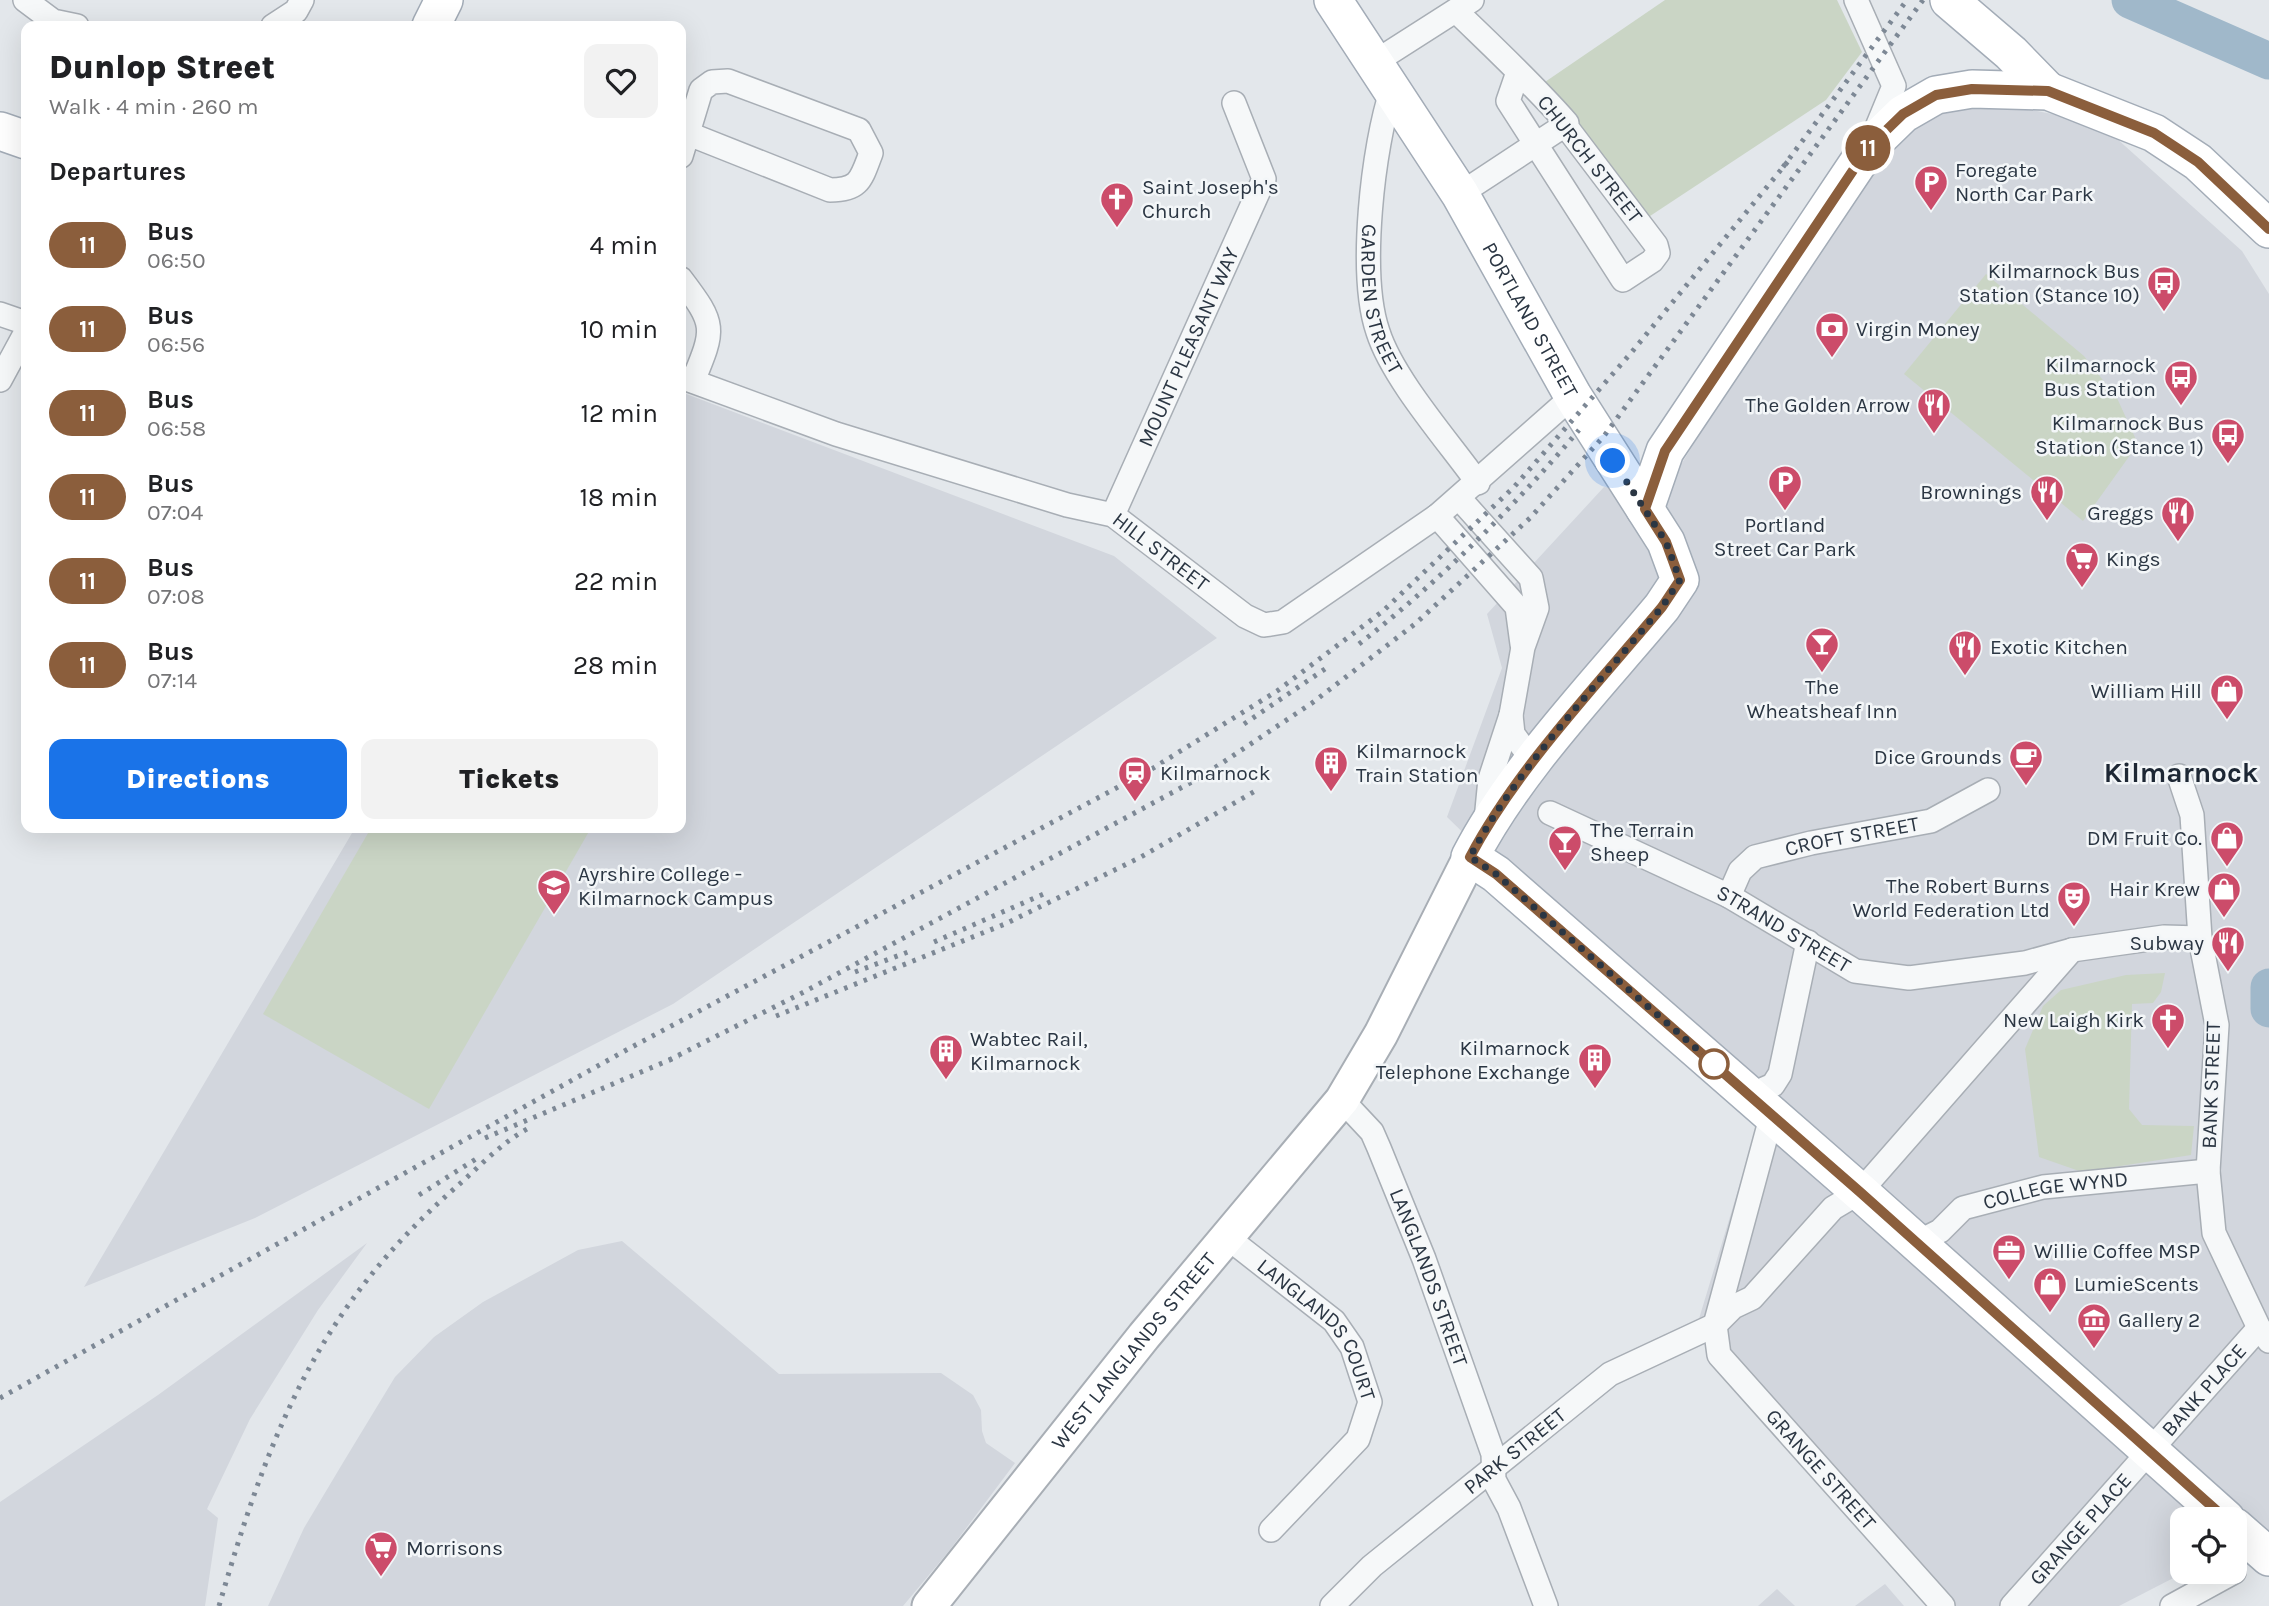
<!DOCTYPE html>
<meta charset="utf-8">
<style>
body{margin:0;font-family:Karla,sans-serif;background:#f2f2f2;color:#202124;height:100vh;display:flex;flex-direction:column;font-size:26px;white-space:nowrap}
*{box-sizing:border-box;margin:0}
p{font-size:23px;color:#757577}
.icon{flex:none;width:38px;height:38px;fill:none;stroke:currentColor;stroke-width:2;stroke-linecap:round;stroke-linejoin:round}
.map{position:relative;flex:1;overflow:hidden}
.sheet{position:absolute;left:21px;top:21px;width:665px;height:812px;display:flex;flex-direction:column;background:#fff;border-radius:14px;box-shadow:0 7px 28px #0002}
.sheet>*{flex:none}
.badge{padding:0 14px;border-radius:23px;font-size:24px;line-height:46px}
.tools{position:absolute;left:2170px;top:1507px;display:grid;gap:14px}
.tools a{display:grid;place-items:center;width:77px;height:77px;border-radius:14px;background:#fff;box-shadow:0 7px 28px #0002;font-size:35px}
.you{position:absolute;width:35px;height:35px;margin:-18px;border:5px solid #fff;border-radius:50%;background:#1a73e8;box-shadow:0 0 0 10px #1a73e833}
.map>.badge{position:absolute;translate:-50% -50%;box-shadow:0 0 0 4px #fff}
h2{padding:0 28px;font-size:26px;line-height:63px}
.round{display:grid;place-items:center;flex:none;width:74px;height:74px;border-radius:14px;background:#f2f2f2}
.headline{display:flex;align-items:center;justify-content:space-between;height:119px;padding:0 28px}
h1{font-size:33px;font-weight:800;line-height:52px}
.action{display:flex;gap:14px;margin-top:auto;padding:14px 28px}
.action a{flex:1;height:80px;border-radius:14px;background:#1a73e8;color:#fff;font-size:28px;font-weight:800;line-height:80px;text-align:center}
.action a+a{background:#f2f2f2;color:#202124}
ul{padding:0;list-style:none}
li{display:flex;align-items:center;gap:21px;height:84px;padding:0 28px}
li div{flex:1}
li b{display:block;font-size:26px}
li em{font-style:normal}
li .badge{min-width:77px;font-weight:700;text-align:center}
.map>svg:first-child{display:block}
.built{fill:#d2d6dd}
.green{fill:#cad5c5}
.lines{fill:none;stroke-linecap:round;stroke-linejoin:round}
.river{stroke:#a0b8ca;stroke-width:37}
.street-casing{stroke:#a8aeb5;stroke-width:26}
.secondary-casing{stroke:#a8aeb5;stroke-width:37}
.primary-casing{stroke:#a3acb7;stroke-width:40}
.street{stroke:#f6f8f9;stroke-width:23}
.secondary{stroke:#fff;stroke-width:33}
.primary{stroke:#fff;stroke-width:37}
.rail{stroke:#7d8895;stroke-width:5;stroke-dasharray:3.5 7;stroke-linecap:butt}
.line-casing{stroke:#fff;stroke-width:16}
.line{stroke:#8b5e3c;stroke-width:10}
.walk{stroke:#2b3643;stroke-width:7;stroke-dasharray:0 12.6}
.stop-dot{fill:#fff;stroke:#8b5e3c;stroke-width:3.5}
.labels{text-anchor:middle;stroke-width:5;stroke-linejoin:round;paint-order:stroke}
.street-label{font-size:21px;fill:#2b3643;stroke:#f3f6f8}
.poi-label{font-size:21px;fill:#2b3643;stroke:#f3f6f8;text-anchor:start}
.district-label{font-size:28px;font-weight:bold;fill:#1d2734;stroke:#f3f6f8}
</style>
<div class="map">
<svg width="2269" height="1606" viewBox="0 0 2269 1606">
<rect width="100%" height="100%" fill="#e3e7eb"/>
<!-- built -->
<g class="built">
<polygon points="1964,96 2062,116 2115,137 2242,251 2269,294 2269,1538 2235,1519 2182,1519 2185,1572 2119,1606 1956,1606 1698,1322 1759,1121 1447,817 1502,668 1487,614 1604,487 1663,494 1758,339 1902,126"/>
<polygon points="681,392 1114,556 1217,638 673,1004 255,1218 84,1287 355,828 681,828"/>
<polygon points="622,1241 779,1374 941,1373 973,1395 981,1410 982,1431 986,1443 1015,1463 949,1551 903,1606 268,1606 304,1528 344,1461 395,1377 434,1337 483,1302 578,1250"/>
<polygon points="367,1243 318,1310 250,1419 207,1509 218,1518 205,1606 0,1606 0,1502 158,1395"/>
<polygon points="1885,1584 1904,1606 1855,1606"/>
<polygon points="1777,1589 1795,1606 1758,1606"/>
</g>
<!-- green -->
<g class="green">
<polygon points="1665,0 1837,0 1862,52 1826,100 1644,220 1542,84"/>
<polygon points="1986,274 2084,356 2117,398 2138,444 2083,521 1904,374"/>
<polygon points="371,828 591,828 429,1109 263,1014"/>
<polygon points="2165,973 2161,992 2153,1003 2132,1004 2129,1109 2142,1125 2194,1126 2191,1155 2082,1172 2039,1157 2025,1049 2043,1006 2061,990 2126,975"/>
</g>
<g class="lines">
<!-- river -->
<g class="river">
<polyline points="2130,0 2269,61"/>
<polyline points="2269,987 2269,1009"/>
</g>
<!-- street casing -->
<g class="street-casing">
<g id="street">
<polyline points="25,0 53,21 77,26"/>
<polyline points="1856,0 1894,86 1875,132"/>
<path d="M1456,11c37,36 76,72 111,112l-2,2 91,120 2,8 -6,8 -29,19 -115,-179 10,-29"/>
<polyline points="273,26 296,11 302,0"/>
<polyline points="1375,62 1472,0"/>
<path id="s1" d="M1392,89c-19,57 -34,185 -14,243 15,47 70,109 100,151"/>
<path d="M681,156l20,-66 11,-8 16,-1 131,49 12,23c-10,26 -11,37 -41,37l-141,-56"/>
<polyline points="1460,194 1565,125"/>
<path d="M681,279c35,46 34,49 12,102"/>
<polyline points="0,314 26,323"/>
<path id="s2" d="M681,377l155,57 231,71 46,10 132,101 19,9 19,-3 154,-106 136,-120"/>
<polyline points="0,380 26,332"/>
<polyline points="1459,498 1531,578 1537,608 1523,647 1511,715 1513,734 1524,749 1542,754"/>
<path id="s3" d="M1113,515l151,-336 -30,-76"/>
<polyline points="1437,516 1517,607 1522,644"/>
<polyline points="2179,776 2192,815 2200,938 2217,1025 2208,1171 2214,1233 2259,1328 2269,1341"/>
<path id="s4" d="M1550,813l179,83 126,75 54,7 116,-15 47,-13 92,-13 36,1"/>
<polyline points="1486,820 1490,779 1511,715"/>
<path id="s5" d="M1729,896l11,-25 15,-14 56,-14 120,-22 57,-31"/>
<polyline points="1750,1095 1773,1085 1780,1074 1808,942"/>
<path id="s6" d="M1342,1100l30,32 7,16 45,111 69,195 1,26 15,28 37,98"/>
<path id="s7" d="M1772,1114l-57,211 4,30 224,251"/>
<path id="s8" d="M1228,1238l106,83 18,26 18,55 -12,37 -87,91"/>
<path id="s9" d="M1916,1243l24,-12 23,-23 80,-21 165,-16"/>
<path id="s10" d="M1332,1606l40,-40 238,-192 105,-49 18,-18 19,-9 81,-90 27,-16 212,-242"/>
<path id="s11" d="M2012,1606l247,-278"/>
<polyline points="2172,1606 2234,1572"/>
</g>
</g>
<!-- secondary casing -->
<g class="secondary-casing">
<g id="secondary">
<path id="s12" d="M929,1606l215,-270 198,-236 39,-66 89,-177"/>
</g>
</g>
<!-- primary casing -->
<g class="primary-casing">
<g id="primary">
<path id="s13" d="M1333,0l127,194 113,202 93,146 14,38 -18,27c-64,77 -146,161 -192,250l26,17 364,318 366,327"/>
<polyline points="1949,0 2011,53 2048,91"/>
<polyline points="431,26 444,0"/>
<polyline points="0,131 26,140"/>
<polyline points="1645,509 1665,451 1868,148 1903,114 1936,95 1972,89 2048,91 2154,133 2198,162 2269,229"/>
<polyline points="2235,1527 2269,1557"/>
</g>
</g>
<!-- street -->
<use href="#street" class="street"/>
<!-- secondary -->
<use href="#secondary" class="secondary"/>
<!-- primary -->
<use href="#primary" class="primary"/>
<!-- rail -->
<g class="rail">
<polyline points="1783,167 1907,0"/>
<path d="M1359,644c81,-63 154,-136 220,-214"/>
<polyline points="1244,724 1325,669"/>
<polyline points="934,942 1046,893"/>
<polyline points="855,972 908,952"/>
<polyline points="776,1016 1005,924 1141,857 1257,790"/>
<polyline points="669,1060 800,994 1201,777 1312,703 1415,624 1530,518 1604,436 1923,0"/>
<polyline points="485,1138 679,1056"/>
<polyline points="419,1195 476,1159"/>
<polyline points="0,1398 630,1048 1150,770 1277,691 1383,611 1514,487 1631,353 1789,160"/>
<path d="M219,1606c50,-172 98,-297 236,-418 23,-20 47,-46 74,-60"/>
</g>
</g>
<g class="lines">
<!-- line casing -->
<g class="line-casing">
<path id="line" d="M2226,1519l-366,-327 -364,-318 -26,-17c47,-89 128,-173 192,-250l18,-27 -14,-38 -21,-33 20,-58 203,-303 35,-34 33,-19 36,-6 76,2 106,42 44,29 71,67"/>
</g>
<!-- line -->
<use href="#line" class="line"/>
<!-- walk -->
<path class="walk" d="M1613,461l53,81 14,38 -18,27c-64,77 -145,161 -192,250l26,17 218,190"/>
</g>
<!-- icons -->
<defs>
<g id="parking-pin" transform="scale(1.75)"><path d="M0 17L-7.5 6A9.5 9.5 0 1 1 7.5 6Z" fill="#cc4c6a" stroke="#f3f6f8"/><path d="M-3.5-5.5H1a3.5 3.5 0 0 1 0 7H-1V5.5H-3.5ZM-1-3.4V-.6H.8a1.4 1.4 0 0 0 0-2.8Z" fill="#fff"/></g>
<g id="church-pin" transform="scale(1.75)"><path d="M0 17L-7.5 6A9.5 9.5 0 1 1 7.5 6Z" fill="#cc4c6a" stroke="#f3f6f8"/><path d="M-1.2-6h2.4v3.5h3.3v2.4h-3.3V6h-2.4V-.1h-3.3v-2.4h3.3Z" fill="#fff"/></g>
<g id="bus-pin" transform="scale(1.75)"><path d="M0 17L-7.5 6A9.5 9.5 0 1 1 7.5 6Z" fill="#cc4c6a" stroke="#f3f6f8"/><path d="M-5-6H5V4H4V6H2V4H-2V6H-4V4H-5ZM-3.5-4V0h7V-4ZM-3.5 1.2v1.5H-2V1.2ZM2 1.2v1.5H3.5V1.2Z" fill="#fff"/></g>
<g id="bank-pin" transform="scale(1.75)"><path d="M0 17L-7.5 6A9.5 9.5 0 1 1 7.5 6Z" fill="#cc4c6a" stroke="#f3f6f8"/><path d="M-6-4H6V4H-6ZM0-2.3a2.3 2.3 0 1 0 0 4.6a2.3 2.3 0 1 0 0-4.6Z" fill="#fff"/></g>
<g id="restaurant-pin" transform="scale(1.75)"><path d="M0 17L-7.5 6A9.5 9.5 0 1 1 7.5 6Z" fill="#cc4c6a" stroke="#f3f6f8"/><path d="M-5-6h1v4h1v-4h1v4h1v-4h1v5L-1.5 .5V6h-2V.5L-5-1ZM5-6V6H3V1.5H1.5Q1.5-4 5-6Z" fill="#fff"/></g>
<g id="supermarket-pin" transform="scale(1.75)"><path d="M0 17L-7.5 6A9.5 9.5 0 1 1 7.5 6Z" fill="#cc4c6a" stroke="#f3f6f8"/><path d="M-6-5.5h2.5l.6 2H6L4.5 2H-2.5L-4.4-4H-6ZM-1.5 3.2a1.3 1.3 0 1 0 .1 0ZM3 3.2a1.3 1.3 0 1 0 .1 0Z" fill="#fff"/></g>
<g id="bar-pin" transform="scale(1.75)"><path d="M0 17L-7.5 6A9.5 9.5 0 1 1 7.5 6Z" fill="#cc4c6a" stroke="#f3f6f8"/><path d="M-6-5H6L.8 .8V4.5H3.5V6h-7V4.5H-.8V.8Z" fill="#fff"/></g>
<g id="shop-pin" transform="scale(1.75)"><path d="M0 17L-7.5 6A9.5 9.5 0 1 1 7.5 6Z" fill="#cc4c6a" stroke="#f3f6f8"/><path d="M-5-2.5h2.3a2.7 3.5 0 0 1 5.4 0H5L5.5 6h-11ZM-1.5-2.5h3a1.5 2.3 0 0 0-3 0Z" fill="#fff"/></g>
<g id="cafe-pin" transform="scale(1.75)"><path d="M0 17L-7.5 6A9.5 9.5 0 1 1 7.5 6Z" fill="#cc4c6a" stroke="#f3f6f8"/><path d="M-5.5-4.5H6V0H3Q3 3.5 0 3.5H-2.5Q-5.5 3.5-5.5 0ZM3-3.2v2h1.7v-2ZM-6 4.5H4V6H-6Z" fill="#fff"/></g>
<g id="building-pin" transform="scale(1.75)"><path d="M0 17L-7.5 6A9.5 9.5 0 1 1 7.5 6Z" fill="#cc4c6a" stroke="#f3f6f8"/><path d="M-4-6H4V6H1V3H-1V6H-4ZM-2.5-4.3h1.7v1.8h-1.7ZM.8-4.3h1.7v1.8H.8ZM-2.5-1h1.7V.8h-1.7ZM.8-1h1.7V.8H.8Z" fill="#fff"/></g>
<g id="station-pin" transform="scale(1.75)"><path d="M0 17L-7.5 6A9.5 9.5 0 1 1 7.5 6Z" fill="#cc4c6a" stroke="#f3f6f8"/><path d="M-3-6H3Q5-6 5-4V2Q5 4 3 4L4.5 6H3L1.5 4h-3L-3 6H-4.5L-3 4Q-5 4-5 2V-4Q-5-6-3-6ZM-3.5-4v3h7v-3ZM-3.5 1v1.5H-2V1ZM2 1v1.5H3.5V1Z" fill="#fff"/></g>
<g id="university-pin" transform="scale(1.75)"><path d="M0 17L-7.5 6A9.5 9.5 0 1 1 7.5 6Z" fill="#cc4c6a" stroke="#f3f6f8"/><path d="M0-5L7-2L0 1L-7-2ZM-4 1L0 2.5L4 1V4Q0 6-4 4Z" fill="#fff"/></g>
<g id="theatre-pin" transform="scale(1.75)"><path d="M0 17L-7.5 6A9.5 9.5 0 1 1 7.5 6Z" fill="#cc4c6a" stroke="#f3f6f8"/><path d="M-5-5.5Q0-4 5-5.5V0Q5 5 0 6Q-5 5-5 0ZM-3.3-2.5H-1v1.5H-3.3ZM1-2.5H3.3v1.5H1ZM-2.8 1Q0 5.5 2.8 1Z" fill="#fff"/></g>
<g id="office-pin" transform="scale(1.75)"><path d="M0 17L-7.5 6A9.5 9.5 0 1 1 7.5 6Z" fill="#cc4c6a" stroke="#f3f6f8"/><path d="M-6-3h4V-5.5h4V-3h4V5H-6ZM-1-4.5V-3h2v-1.5ZM-6 0V1H6V0Z" fill="#fff"/></g>
<g id="museum-pin" transform="scale(1.75)"><path d="M0 17L-7.5 6A9.5 9.5 0 1 1 7.5 6Z" fill="#cc4c6a" stroke="#f3f6f8"/><path d="M0-6L6-3V-2H-6V-3ZM-5-1h2V3h-2ZM-1-1h2V3h-2ZM3-1h2V3H3ZM-6 4H6V6H-6Z" fill="#fff"/></g>
</defs>
<g fill-rule="evenodd">
<use href="#parking-pin" x="1931" y="182"/>
<use href="#church-pin" x="1117" y="199"/>
<use href="#bus-pin" x="2164" y="283"/>
<use href="#bank-pin" x="1832" y="329"/>
<use href="#bus-pin" x="2181" y="377"/>
<use href="#restaurant-pin" x="1934" y="405"/>
<use href="#bus-pin" x="2228" y="435"/>
<use href="#parking-pin" x="1785" y="482"/>
<use href="#restaurant-pin" x="2047" y="492"/>
<use href="#restaurant-pin" x="2178" y="513"/>
<use href="#supermarket-pin" x="2082" y="559"/>
<use href="#bar-pin" x="1822" y="644"/>
<use href="#restaurant-pin" x="1965" y="647"/>
<use href="#shop-pin" x="2227" y="691"/>
<use href="#cafe-pin" x="2026" y="757"/>
<use href="#building-pin" x="1331" y="763"/>
<use href="#station-pin" x="1135" y="773"/>
<use href="#shop-pin" x="2227" y="838"/>
<use href="#bar-pin" x="1565" y="842"/>
<use href="#university-pin" x="554" y="886"/>
<use href="#shop-pin" x="2224" y="889"/>
<use href="#theatre-pin" x="2074" y="898"/>
<use href="#restaurant-pin" x="2228" y="943"/>
<use href="#church-pin" x="2168" y="1020"/>
<use href="#building-pin" x="946" y="1051"/>
<use href="#building-pin" x="1595" y="1060"/>
<use href="#office-pin" x="2009" y="1251"/>
<use href="#shop-pin" x="2050" y="1284"/>
<use href="#museum-pin" x="2094" y="1320"/>
<use href="#supermarket-pin" x="381" y="1548"/>
</g>
<!-- markers -->
<circle class="stop-dot" cx="1714" cy="1064" r="14"/>
<g class="labels">
<!-- street labels -->
<g class="street-label">
<text transform="translate(1590 159) rotate(52)" y="7">CHURCH STREET</text>
<text dy="7" stroke="none"><textPath href="#s1" startOffset="214">GARDEN STREET</textPath></text>
<text dy="7" stroke="none"><textPath href="#s13" startOffset="376">PORTLAND STREET</textPath></text>
<text dy="7" stroke="none"><textPath href="#s3" startOffset="184">MOUNT PLEASANT WAY</textPath></text>
<text dy="7" stroke="none"><textPath href="#s2" startOffset="514">HILL STREET</textPath></text>
<text dy="7" stroke="none"><textPath href="#s5" startOffset="147">CROFT STREET</textPath></text>
<text dy="7" stroke="none"><textPath href="#s4" startOffset="261">STRAND STREET</textPath></text>
<text transform="translate(2211 1085) rotate(-88)" y="7">BANK STREET</text>
<text dy="7" stroke="none"><textPath href="#s9" startOffset="154">COLLEGE WYND</textPath></text>
<text dy="7" stroke="none"><textPath href="#s6" startOffset="200">LANGLANDS STREET</textPath></text>
<text dy="7" stroke="none"><textPath href="#s8" startOffset="131">LANGLANDS COURT</textPath></text>
<text dy="7" stroke="none"><textPath href="#s12" startOffset="327">WEST LANGLANDS STREET</textPath></text>
<text dy="7" stroke="none"><textPath href="#s11" startOffset="289">BANK PLACE</textPath></text>
<text dy="7" stroke="none"><textPath href="#s10" startOffset="240">PARK STREET</textPath></text>
<text dy="7" stroke="none"><textPath href="#s7" startOffset="402">GRANGE STREET</textPath></text>
<text dy="7" stroke="none"><textPath href="#s11" startOffset="103">GRANGE PLACE</textPath></text>
</g>
<!-- poi labels -->
<g class="poi-label">
<text x="1955" y="177">Foregate<tspan x="1955" dy="24">North Car Park</tspan></text>
<text x="1142" y="194">Saint Joseph's<tspan x="1142" dy="24">Church</tspan></text>
<text x="2140" y="278" text-anchor="end">Kilmarnock Bus<tspan x="2140" dy="24">Station (Stance 10)</tspan></text>
<text x="1856" y="336">Virgin Money</text>
<text x="2156" y="372" text-anchor="end">Kilmarnock<tspan x="2156" dy="24">Bus Station</tspan></text>
<text x="1910" y="412" text-anchor="end">The Golden Arrow</text>
<text x="2204" y="430" text-anchor="end">Kilmarnock Bus<tspan x="2204" dy="24">Station (Stance 1)</tspan></text>
<text x="2022" y="499" text-anchor="end">Brownings</text>
<text x="2154" y="520" text-anchor="end">Greggs</text>
<text x="1785" y="532" text-anchor="middle">Portland<tspan x="1785" dy="24">Street Car Park</tspan></text>
<text x="2106" y="566">Kings</text>
<text x="1990" y="654">Exotic Kitchen</text>
<text x="1822" y="694" text-anchor="middle">The<tspan x="1822" dy="24">Wheatsheaf Inn</tspan></text>
<text x="2202" y="698" text-anchor="end">William Hill</text>
<text x="1356" y="758">Kilmarnock<tspan x="1356" dy="24">Train Station</tspan></text>
<text x="2002" y="764" text-anchor="end">Dice Grounds</text>
<text x="1160" y="780">Kilmarnock</text>
<text x="1590" y="837">The Terrain<tspan x="1590" dy="24">Sheep</tspan></text>
<text x="2202" y="845" text-anchor="end">DM Fruit Co.</text>
<text x="578" y="881">Ayrshire College -<tspan x="578" dy="24">Kilmarnock Campus</tspan></text>
<text x="2050" y="893" text-anchor="end">The Robert Burns<tspan x="2050" dy="24">World Federation Ltd</tspan></text>
<text x="2200" y="896" text-anchor="end">Hair Krew</text>
<text x="2204" y="950" text-anchor="end">Subway</text>
<text x="2144" y="1027" text-anchor="end">New Laigh Kirk</text>
<text x="970" y="1046">Wabtec Rail,<tspan x="970" dy="24">Kilmarnock</tspan></text>
<text x="1570" y="1055" text-anchor="end">Kilmarnock<tspan x="1570" dy="24">Telephone Exchange</tspan></text>
<text x="2034" y="1258">Willie Coffee MSP</text>
<text x="2074" y="1291">LumieScents</text>
<text x="2118" y="1327">Gallery 2</text>
<text x="406" y="1555">Morrisons</text>
</g>
<!-- district labels -->
<g class="district-label">
<text x="2181" y="782">Kilmarnock</text>
</g>
</g>
</svg>
<div class="tools">
<a><svg class="icon" aria-label="locate" viewBox="0 0 24 24"><circle cx="12" cy="12" r="6"/><path d="M12 2v4M12 18v4M2 12h4M18 12h4"/></svg></a>
</div>
<div class="you" style="left:1613px;top:461px"></div>
<b class="badge" style="left:1868px;top:148px;background:#8b5e3c;color:#fff">11</b>
<section class="sheet">
<div class="headline"><div><h1>Dunlop Street</h1><p>Walk · 4 min · 260 m</p></div><a class="round"><svg class="icon" aria-label="heart" viewBox="0 0 24 24"><path d="M12 20l-8-8c-3-5 5-10 8-4 3-6 11-1 8 4z"/></svg></a></div>
<h2>Departures</h2>
<ul>
<li><span class="badge" style="background:#8b5e3c;color:#fff">11</span><div><b>Bus</b><p>06:50</p></div><em>4 min</em></li>
<li><span class="badge" style="background:#8b5e3c;color:#fff">11</span><div><b>Bus</b><p>06:56</p></div><em>10 min</em></li>
<li><span class="badge" style="background:#8b5e3c;color:#fff">11</span><div><b>Bus</b><p>06:58</p></div><em>12 min</em></li>
<li><span class="badge" style="background:#8b5e3c;color:#fff">11</span><div><b>Bus</b><p>07:04</p></div><em>18 min</em></li>
<li><span class="badge" style="background:#8b5e3c;color:#fff">11</span><div><b>Bus</b><p>07:08</p></div><em>22 min</em></li>
<li><span class="badge" style="background:#8b5e3c;color:#fff">11</span><div><b>Bus</b><p>07:14</p></div><em>28 min</em></li>
</ul>
<div class="action"><a>Directions</a><a>Tickets</a></div>
</section>
</div>
